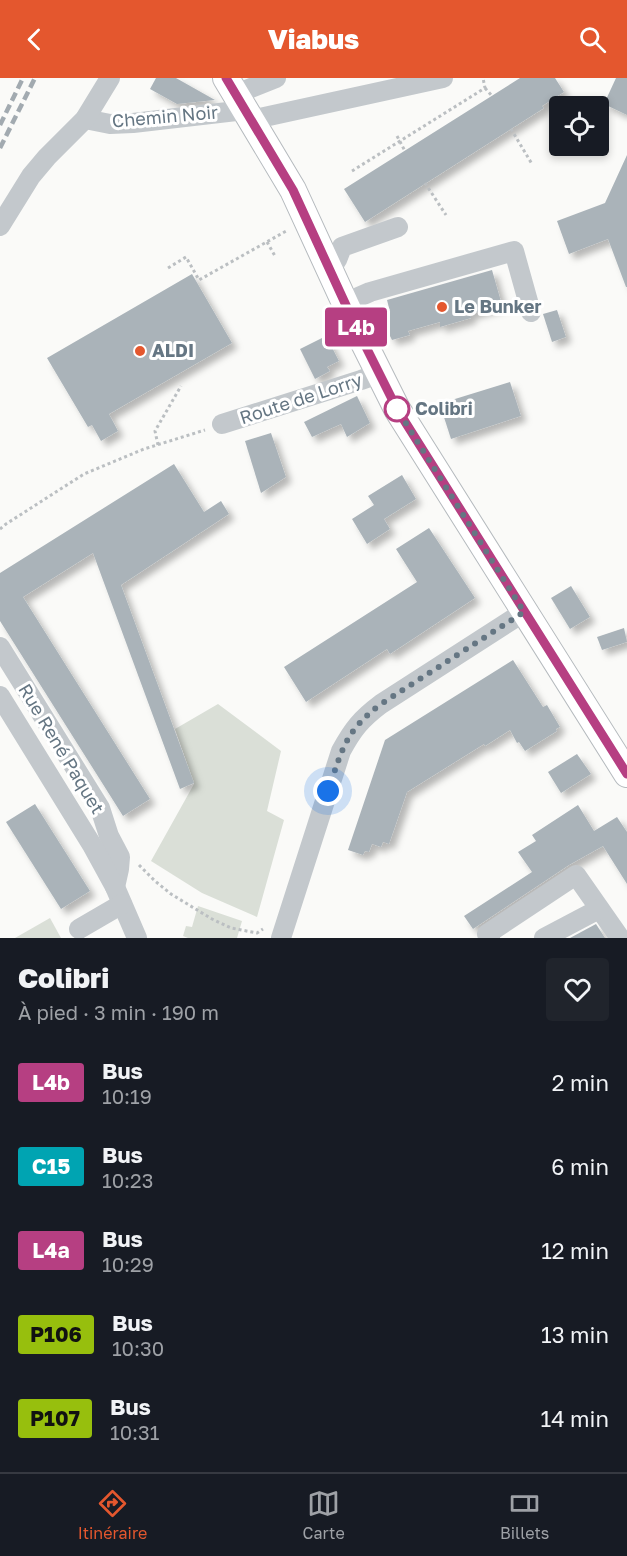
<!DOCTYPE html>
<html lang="fr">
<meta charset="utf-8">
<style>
body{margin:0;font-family:"Golos Text",sans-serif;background:#20242c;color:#f1f3f6;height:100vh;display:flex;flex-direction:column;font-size:22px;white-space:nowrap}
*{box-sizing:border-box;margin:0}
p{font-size:20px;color:#9ea1a6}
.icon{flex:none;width:33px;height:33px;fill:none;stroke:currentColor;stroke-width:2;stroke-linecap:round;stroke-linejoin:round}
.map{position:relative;height:860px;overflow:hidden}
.side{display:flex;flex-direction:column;background:#171b24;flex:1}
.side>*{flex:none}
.badge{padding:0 12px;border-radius:4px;font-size:21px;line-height:39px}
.buttons{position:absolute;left:549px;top:18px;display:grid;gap:12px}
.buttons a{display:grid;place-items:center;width:60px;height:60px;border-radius:6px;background:#171b24;box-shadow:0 3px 9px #0003;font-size:30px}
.you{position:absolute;width:30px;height:30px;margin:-15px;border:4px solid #fff;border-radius:50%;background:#1a73e8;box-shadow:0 0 0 9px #1a73e833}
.map>.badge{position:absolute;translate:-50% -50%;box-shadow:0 0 0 3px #fff}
.round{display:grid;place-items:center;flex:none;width:63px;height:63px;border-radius:6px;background:#20242c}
.headline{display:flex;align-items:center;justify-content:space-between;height:102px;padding:0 18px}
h1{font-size:28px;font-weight:800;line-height:45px}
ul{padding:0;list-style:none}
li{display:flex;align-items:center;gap:18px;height:84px;padding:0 18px}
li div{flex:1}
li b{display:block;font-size:22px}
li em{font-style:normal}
li .badge{min-width:66px;font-weight:700;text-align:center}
header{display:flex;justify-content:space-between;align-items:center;height:78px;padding:0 18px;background:#e4572e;color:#fff;font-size:27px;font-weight:800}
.menu{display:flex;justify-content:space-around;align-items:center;height:84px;border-top:2px solid #363941;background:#171b24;font-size:16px;color:#9ea1a6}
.menu a{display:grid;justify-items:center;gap:3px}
.menu .active{color:#e4572e}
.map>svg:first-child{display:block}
.green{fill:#dadfd7}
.building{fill:#aab3b9;filter:url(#shadow)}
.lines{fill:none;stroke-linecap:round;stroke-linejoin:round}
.major-casing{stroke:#b5babe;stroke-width:28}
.path{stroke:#bbbfc2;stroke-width:3;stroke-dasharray:3 3;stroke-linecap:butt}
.minor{stroke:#c3c8cc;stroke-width:20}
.major{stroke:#fff;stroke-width:26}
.rail{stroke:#a2aab0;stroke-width:4.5;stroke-dasharray:9 4.5;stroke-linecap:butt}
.line-casing{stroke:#fff;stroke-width:14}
.line{stroke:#b63f82;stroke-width:9}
.walk{stroke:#657683;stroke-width:6;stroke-dasharray:0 10.8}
.poi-dot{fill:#e4572e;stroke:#fff;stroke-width:2}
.stop-dot{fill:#fff;stroke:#b63f82;stroke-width:3}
.labels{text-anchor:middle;stroke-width:6;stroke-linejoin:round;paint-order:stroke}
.street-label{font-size:18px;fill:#657683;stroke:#fff}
.poi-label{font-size:18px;font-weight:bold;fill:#657683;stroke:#fff;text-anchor:start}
.stop-label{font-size:18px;font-weight:bold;fill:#657683;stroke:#fff;text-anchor:start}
</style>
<header><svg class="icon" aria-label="back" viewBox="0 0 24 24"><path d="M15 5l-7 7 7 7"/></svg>Viabus<svg class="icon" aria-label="search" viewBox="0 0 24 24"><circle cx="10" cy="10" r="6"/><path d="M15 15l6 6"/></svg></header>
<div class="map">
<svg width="627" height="860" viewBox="0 0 627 860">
<defs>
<filter id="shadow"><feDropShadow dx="5.5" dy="5.5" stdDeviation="3" flood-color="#0004"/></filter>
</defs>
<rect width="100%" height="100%" fill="#fafaf8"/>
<!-- green -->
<g class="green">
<polygon points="218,626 281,673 267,733 284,742 257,839 202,815 151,783 194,706 175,651"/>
<polygon points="198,828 242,843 237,860 188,860 183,858 186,848 192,849"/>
<polygon points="50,840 61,860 15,860"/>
</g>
<!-- building -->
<g class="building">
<polygon points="156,0 176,0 215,22 177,26 150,11"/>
<polygon points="520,0 555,0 564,14 542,28 544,30 365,144 344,111"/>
<polygon points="616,0 627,0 627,37 604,26"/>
<polygon points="627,77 627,209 626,209 608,161 569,176 557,143 605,125"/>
<polygon points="492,192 502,227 470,236 471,240 440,249 440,244 408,253 410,257 392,262 378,234 389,230 387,222"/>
<polygon points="192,196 232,265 109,336 118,353 101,363 92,347 88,349 47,280"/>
<polygon points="557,232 566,259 552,264 543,236"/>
<polygon points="326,258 339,283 327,289 330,293 315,301 300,271"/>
<polygon points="510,304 521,338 451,361 442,333 442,325"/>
<polygon points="357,318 370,345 347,359 341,346 312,359 304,344"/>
<polygon points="271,355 286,399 261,415 245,363"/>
<polygon points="174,386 204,434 221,423 229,436 121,507 194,705 180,711 93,475 23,519 150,721 123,738 0,543 0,495"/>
<polygon points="402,397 416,421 384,441 390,451 367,466 352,441 374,427 368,418"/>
<polygon points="429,450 475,520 390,576 387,571 306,624 284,589 417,504 396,471"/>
<polygon points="571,508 590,539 570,551 551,520"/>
<polygon points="624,550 627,564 602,572 597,559"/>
<polygon points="513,582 543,629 547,627 560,649 556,651 557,653 525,673 519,664 517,665 510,652 485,668 484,666 407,714 389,766 383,764 381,769 372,766 369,774 365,773 363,777 348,772 385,662"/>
<polygon points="577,676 591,696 561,715 548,694"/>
<polygon points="35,726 90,813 61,831 6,744"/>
<polygon points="578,727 594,753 617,739 627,754 627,806 603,768 569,787 473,851 464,838 532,794 518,774 536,763 532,757"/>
<polygon points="596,846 605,860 570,860"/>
</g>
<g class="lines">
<!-- major casing -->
<g class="major-casing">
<polyline id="major" points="226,0 293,112 356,249 397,331 627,696"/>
</g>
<!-- path -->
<g class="path">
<polyline points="485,10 492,18"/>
<polyline points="511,51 532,86"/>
<polyline points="397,58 405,73"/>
<polyline points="352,93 485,10 483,0"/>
<polyline points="425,105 446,137"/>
<polyline points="267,164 275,178"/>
<polyline points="168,190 186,179 199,202 288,152"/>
<polyline points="158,367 155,353 181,308"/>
<polyline points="0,451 6,446 84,396 144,371 205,352"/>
<polyline points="139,787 155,803 171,816 212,841 231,850 257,855 263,851"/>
</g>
<!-- minor -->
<g class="minor">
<polyline points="236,16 276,0"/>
<polyline points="85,41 110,46 133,45 245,32"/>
<polyline points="251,42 443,0"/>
<polyline points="0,148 31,98 47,79 85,41 110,0"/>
<polyline points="337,182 342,169 398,149"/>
<polyline points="345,225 370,214 514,173 531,234"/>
<polyline points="222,346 361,302 378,296"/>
<polyline points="0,569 100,730 109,758 120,779 119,791 115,809"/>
<polyline points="0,618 92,767 115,809 137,860"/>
<polyline points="79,851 122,826"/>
<path d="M281,860l60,-187c12,-22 20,-32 40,-47l143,-92"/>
<polyline points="490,860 487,856 576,797 620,860"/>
<polyline points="544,860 599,831"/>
</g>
<!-- major -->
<use href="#major" class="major"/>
<!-- rail -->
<g class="rail">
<polyline points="0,47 23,0"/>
<polyline points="0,70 35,0"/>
</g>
</g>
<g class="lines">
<!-- line casing -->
<g class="line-casing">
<polyline id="line" points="226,0 293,112 356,249 397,331 627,696"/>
</g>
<!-- line -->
<use href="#line" class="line"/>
<!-- walk -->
<path class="walk" d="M328,713c14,-41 17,-60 53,-87l143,-92 -127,-203"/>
</g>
<!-- markers -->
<g class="poi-dot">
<circle cx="442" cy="229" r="6"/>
<circle cx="140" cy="273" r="6"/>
</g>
<circle class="stop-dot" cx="397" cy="331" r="12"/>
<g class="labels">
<!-- street labels -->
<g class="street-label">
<text transform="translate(165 39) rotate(-5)" y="6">Chemin Noir</text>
<text transform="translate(301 321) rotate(-18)" y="6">Route de Lorry</text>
<text transform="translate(61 671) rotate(59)" y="6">Rue René Paquet</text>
</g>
<!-- poi labels -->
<g class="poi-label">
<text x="454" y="235">Le Bunker</text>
<text x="152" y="279">ALDI</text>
</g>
<!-- stop labels -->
<g class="stop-label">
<text x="415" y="337">Colibri</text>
</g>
</g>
</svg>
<div class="buttons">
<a><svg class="icon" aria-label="locate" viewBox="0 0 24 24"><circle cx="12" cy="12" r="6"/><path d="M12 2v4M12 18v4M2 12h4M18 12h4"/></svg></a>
</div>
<div class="you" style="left:328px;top:713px"></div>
<b class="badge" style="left:356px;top:249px;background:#b63f82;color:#fff">L4b</b>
</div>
<section class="side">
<div class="headline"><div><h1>Colibri</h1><p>À pied · 3 min · 190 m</p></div><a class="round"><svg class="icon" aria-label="heart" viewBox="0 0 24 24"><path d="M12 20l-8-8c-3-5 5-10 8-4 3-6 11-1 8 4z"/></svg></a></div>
<ul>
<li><span class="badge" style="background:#b63f82;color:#fff">L4b</span><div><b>Bus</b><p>10:19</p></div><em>2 min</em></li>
<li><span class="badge" style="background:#00a4b2;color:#fff">C15</span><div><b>Bus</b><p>10:23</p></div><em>6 min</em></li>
<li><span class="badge" style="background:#b63f82;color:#fff">L4a</span><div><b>Bus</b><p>10:29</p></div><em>12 min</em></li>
<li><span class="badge" style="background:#97bf0d;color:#111">P106</span><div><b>Bus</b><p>10:30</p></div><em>13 min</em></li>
<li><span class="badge" style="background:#97bf0d;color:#111">P107</span><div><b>Bus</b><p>10:31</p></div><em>14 min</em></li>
</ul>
</section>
<nav class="menu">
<a class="active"><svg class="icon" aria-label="directions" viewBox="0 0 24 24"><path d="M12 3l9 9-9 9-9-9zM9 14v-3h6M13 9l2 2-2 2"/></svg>Itinéraire</a>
<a><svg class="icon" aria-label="map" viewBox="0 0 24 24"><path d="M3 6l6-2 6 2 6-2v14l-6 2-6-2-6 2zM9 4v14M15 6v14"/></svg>Carte</a>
<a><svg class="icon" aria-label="tickets" viewBox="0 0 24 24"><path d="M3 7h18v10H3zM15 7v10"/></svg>Billets</a>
</nav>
